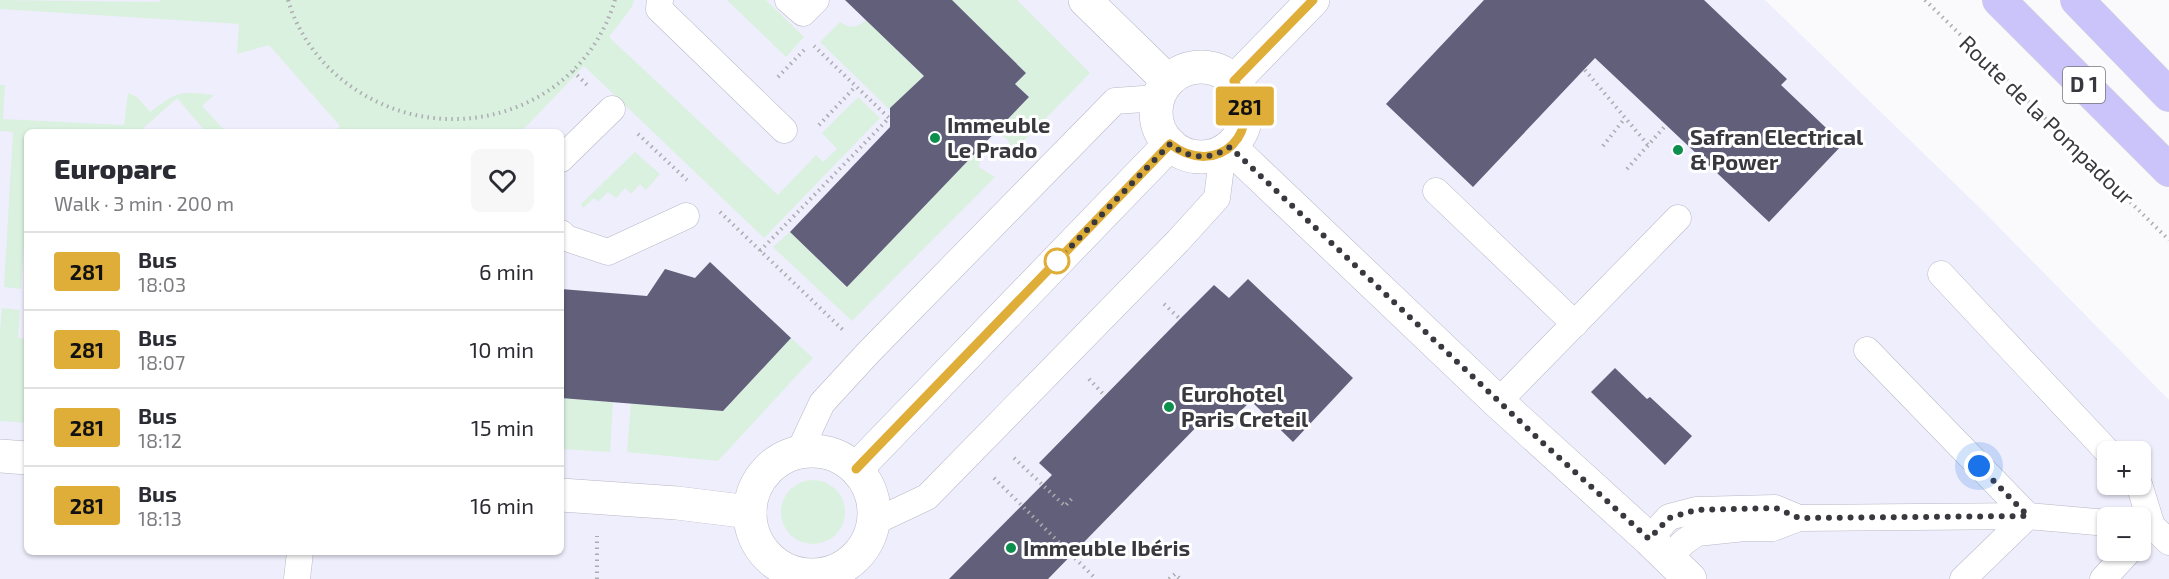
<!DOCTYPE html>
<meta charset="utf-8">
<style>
body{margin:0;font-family:"Exo 2",sans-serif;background:#f7f7f7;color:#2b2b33;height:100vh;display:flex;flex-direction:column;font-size:22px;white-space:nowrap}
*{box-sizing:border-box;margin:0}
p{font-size:20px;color:#7c7c81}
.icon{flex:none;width:33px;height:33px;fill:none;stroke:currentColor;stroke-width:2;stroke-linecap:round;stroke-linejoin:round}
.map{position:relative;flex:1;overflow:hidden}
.side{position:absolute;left:24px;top:129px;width:540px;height:426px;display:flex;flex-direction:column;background:#fff;border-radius:9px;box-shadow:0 2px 4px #0004}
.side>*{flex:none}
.badge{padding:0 12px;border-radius:4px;font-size:21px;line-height:39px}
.controls{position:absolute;left:2097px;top:441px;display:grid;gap:12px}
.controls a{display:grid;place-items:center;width:54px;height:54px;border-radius:9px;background:#fff;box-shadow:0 2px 4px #0004;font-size:30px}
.you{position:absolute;width:30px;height:30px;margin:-15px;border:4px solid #fff;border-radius:50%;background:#1a73e8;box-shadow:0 0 0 9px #1a73e833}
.map>.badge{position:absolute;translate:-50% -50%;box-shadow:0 0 0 3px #fff}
.round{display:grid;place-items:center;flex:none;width:63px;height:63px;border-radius:9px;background:#f7f7f7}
.headline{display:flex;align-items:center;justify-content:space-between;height:102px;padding:0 30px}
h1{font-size:28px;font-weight:800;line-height:45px}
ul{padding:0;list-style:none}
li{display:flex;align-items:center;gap:18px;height:78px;padding:0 30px;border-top:2px solid #e1e1e2}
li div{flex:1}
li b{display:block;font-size:22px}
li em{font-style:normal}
li .badge{min-width:66px;font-weight:700;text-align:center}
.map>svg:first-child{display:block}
.built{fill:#efeefc;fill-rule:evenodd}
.green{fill:#daf1e0}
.building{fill:#615f7a}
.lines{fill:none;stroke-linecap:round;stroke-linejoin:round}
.lane-casing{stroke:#b8b7c6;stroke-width:27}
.street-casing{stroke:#b8b7c6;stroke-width:34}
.primary-casing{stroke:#d7d7d8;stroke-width:34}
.path{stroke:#ababb0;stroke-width:4;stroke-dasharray:1.5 4.5;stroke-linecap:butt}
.lane{stroke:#fff;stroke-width:26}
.street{stroke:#fff;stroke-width:33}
.primary{stroke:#cbc4fb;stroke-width:33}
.line-casing{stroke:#fff;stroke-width:14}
.line{stroke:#dfae39;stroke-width:9}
.walk{stroke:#38383e;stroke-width:6;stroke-dasharray:0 10.8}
.poi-dot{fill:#0c8f4c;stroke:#fff;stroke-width:2}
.stop-dot{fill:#fff;stroke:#dfae39;stroke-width:3}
.labels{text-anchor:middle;stroke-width:6;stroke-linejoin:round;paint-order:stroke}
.shield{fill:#fff;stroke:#747478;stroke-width:1.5}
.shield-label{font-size:21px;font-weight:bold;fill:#38383e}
.street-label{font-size:22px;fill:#38383e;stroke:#fff}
.poi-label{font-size:22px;font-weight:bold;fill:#38383e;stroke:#fff;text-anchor:start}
</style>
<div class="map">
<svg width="2169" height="579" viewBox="0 0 2169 579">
<rect width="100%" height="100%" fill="#fafafd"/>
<!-- built -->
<path class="built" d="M0,0h1765l216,209 188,191v179h-2169zM27,132h534v420h-534zM2108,452h32v32h-32zM2108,518h32v32h-32z"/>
<!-- green -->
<g class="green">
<polygon points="0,0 159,2 160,0 634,0 632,7 609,37 778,195 816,155 823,162 837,149 822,133 858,97 880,118 764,238 584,66 521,132 490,132 476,130 453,132 334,132 340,126 269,45 237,54 239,24 0,9"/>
<polygon points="727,0 766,0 804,37 786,57"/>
<polygon points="952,0 1017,0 1090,73 1014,151 1007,139 996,132 1029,97 1015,84 1026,73"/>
<path d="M866,20l65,63 -24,16h-8l-9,11 -70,-68 20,-20c11,7 16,6 26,-2z"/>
<path d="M0,85h5l-2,34 121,6 4,-32 9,4 13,15c28,-21 29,-21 64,-17l-12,11 24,26h-20l-29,-34 -38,34h-112v70l-6,87 -17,-2 9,-155 -13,-1z"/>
<polygon points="635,152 660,174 646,190 640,184 631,194 625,188 616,198 608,192 598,202 594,198 583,208 581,204"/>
<polygon points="973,155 980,161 979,167 995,177 852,321 773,247 790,232 847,287"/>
<polygon points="2,308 20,310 18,338 27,339 27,423 0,421 0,331"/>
<polygon points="791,338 813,358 718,461 627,452 631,403 723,411"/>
<polygon points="561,398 613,402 610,452 561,449"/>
<circle cx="813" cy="512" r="32"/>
</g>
<!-- building -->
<g class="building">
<polygon points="845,0 952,0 1026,73 1015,84 1029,97 847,287 790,232 890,127 890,108 924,76"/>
<polygon points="1484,0 1704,0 1787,79 1781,85 1843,144 1769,222 1595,58 1473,187 1386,104"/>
<polygon points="710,262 791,338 723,411 561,398 561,289 647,296 665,269 695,278"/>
<polygon points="1248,279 1353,378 1293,442 1251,401 1224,427 1210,413 1048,579 949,579 1052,475 1039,463 1180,319 1214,285 1229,298"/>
<polygon points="1615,368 1647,399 1650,397 1692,436 1665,465 1591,392"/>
</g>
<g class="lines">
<!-- lane casing -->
<g class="lane-casing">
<g id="lane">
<polyline points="660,0 659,9 784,130"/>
<polyline points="788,0 803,13 816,0"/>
<polyline points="561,159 612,109"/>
<polyline points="1436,191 1575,324"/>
<polyline points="561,233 566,238 608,252 686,216"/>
<polyline points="1941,274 2108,452"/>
<polyline points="1867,350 2028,516 1963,579"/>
<polyline points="1498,402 1678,218"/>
<polyline points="799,452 822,403 868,353 1115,101 1158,98"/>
<polyline points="2139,484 2152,526 2169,542"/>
<polyline points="874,522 927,497 1178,241 1217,198 1223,151"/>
<polyline points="1649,539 1669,517 1696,510 1775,508 1799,518"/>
<polyline points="1668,558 1684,542 1697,533 1745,528 1773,528 1799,518 2028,516 2108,523"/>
<polyline points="297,579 300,552"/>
<polyline points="2103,579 2130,550"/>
</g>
</g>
<!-- street casing -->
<g class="street-casing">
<g id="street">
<polyline points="1085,0 1168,81"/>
<circle cx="1201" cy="112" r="45"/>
<polyline points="1234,81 1313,0"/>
<polyline points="1230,147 1498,402 1649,539 1690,579"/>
<circle cx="812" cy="513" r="62"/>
<polyline points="0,456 27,458"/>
<polyline points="856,469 1170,144"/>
<polyline points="561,495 677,503 750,512"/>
</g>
</g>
<!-- primary casing -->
<g class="primary-casing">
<g id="primary">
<polyline points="1999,0 2169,170"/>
<polyline points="2077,0 2169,95"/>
</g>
</g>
<!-- path -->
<g class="path">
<path d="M288,0c9,31 28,58 52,78 94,78 239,41 275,-78"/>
<polyline points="1925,0 2169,240"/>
<polyline points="1585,70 1648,145"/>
<polyline points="573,71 587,85"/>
<polyline points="778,77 806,48"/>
<polyline points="819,125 856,86"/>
<polyline points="638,134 687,180"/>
<polyline points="1603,146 1625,118"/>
<polyline points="1627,169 1666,125"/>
<polyline points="720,212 843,330"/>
<polyline points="760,251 889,118 814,46"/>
<polyline points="1164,304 1180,319"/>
<polyline points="1089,379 1105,396"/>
<polyline points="1014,458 1065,506 1074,496"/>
<polyline points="994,478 1096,579"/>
<polyline points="597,579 597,536"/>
<polyline points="1169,579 1175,574 1180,579"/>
</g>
<!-- lane -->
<use href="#lane" class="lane"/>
<!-- street -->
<use href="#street" class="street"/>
<!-- primary -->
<use href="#primary" class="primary"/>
</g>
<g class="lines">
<!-- line casing -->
<g class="line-casing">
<path id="line" d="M856,469l314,-325c48,36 97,-13 64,-63l79,-81"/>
</g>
<!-- line -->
<use href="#line" class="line"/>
<!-- walk -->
<path class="walk" d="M1057,261l113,-117c19,15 39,17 60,3l315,298 104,94 20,-21 27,-8 80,-2 23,10 229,-2 -49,-50"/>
</g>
<!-- markers -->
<g class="poi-dot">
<circle cx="935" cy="138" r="6"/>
<circle cx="1678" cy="150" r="6"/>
<circle cx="1169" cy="407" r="6"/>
<circle cx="1011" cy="548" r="6"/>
</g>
<circle class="stop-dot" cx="1057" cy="261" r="12"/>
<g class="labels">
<!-- shield labels -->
<rect class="shield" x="2063" y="67" width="42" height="36" rx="4.5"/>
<g class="shield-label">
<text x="2084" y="92">D 1</text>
</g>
<!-- street labels -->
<g class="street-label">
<text transform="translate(2047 120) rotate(44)" y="8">Route de la Pompadour</text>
</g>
<!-- poi labels -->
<g class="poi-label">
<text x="947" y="133">Immeuble<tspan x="947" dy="25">Le Prado</tspan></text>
<text x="1690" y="145">Safran Electrical<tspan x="1690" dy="25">&amp; Power</tspan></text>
<text x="1181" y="402">Eurohotel<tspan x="1181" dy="25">Paris Creteil</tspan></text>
<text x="1023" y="556">Immeuble Ibéris</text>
</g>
</g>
</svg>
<div class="controls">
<a>+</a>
<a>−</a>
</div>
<div class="you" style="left:1979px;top:466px"></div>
<b class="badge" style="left:1245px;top:106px;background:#dfae39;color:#111">281</b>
<section class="side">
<div class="headline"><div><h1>Europarc</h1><p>Walk · 3 min · 200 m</p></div><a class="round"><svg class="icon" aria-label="heart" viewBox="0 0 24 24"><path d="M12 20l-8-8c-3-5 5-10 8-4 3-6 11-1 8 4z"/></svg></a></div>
<ul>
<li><span class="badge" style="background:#dfae39;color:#111">281</span><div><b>Bus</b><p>18:03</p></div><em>6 min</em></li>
<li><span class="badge" style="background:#dfae39;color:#111">281</span><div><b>Bus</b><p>18:07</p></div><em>10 min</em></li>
<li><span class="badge" style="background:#dfae39;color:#111">281</span><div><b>Bus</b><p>18:12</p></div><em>15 min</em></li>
<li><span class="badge" style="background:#dfae39;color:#111">281</span><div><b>Bus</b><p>18:13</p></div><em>16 min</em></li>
</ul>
</section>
</div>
